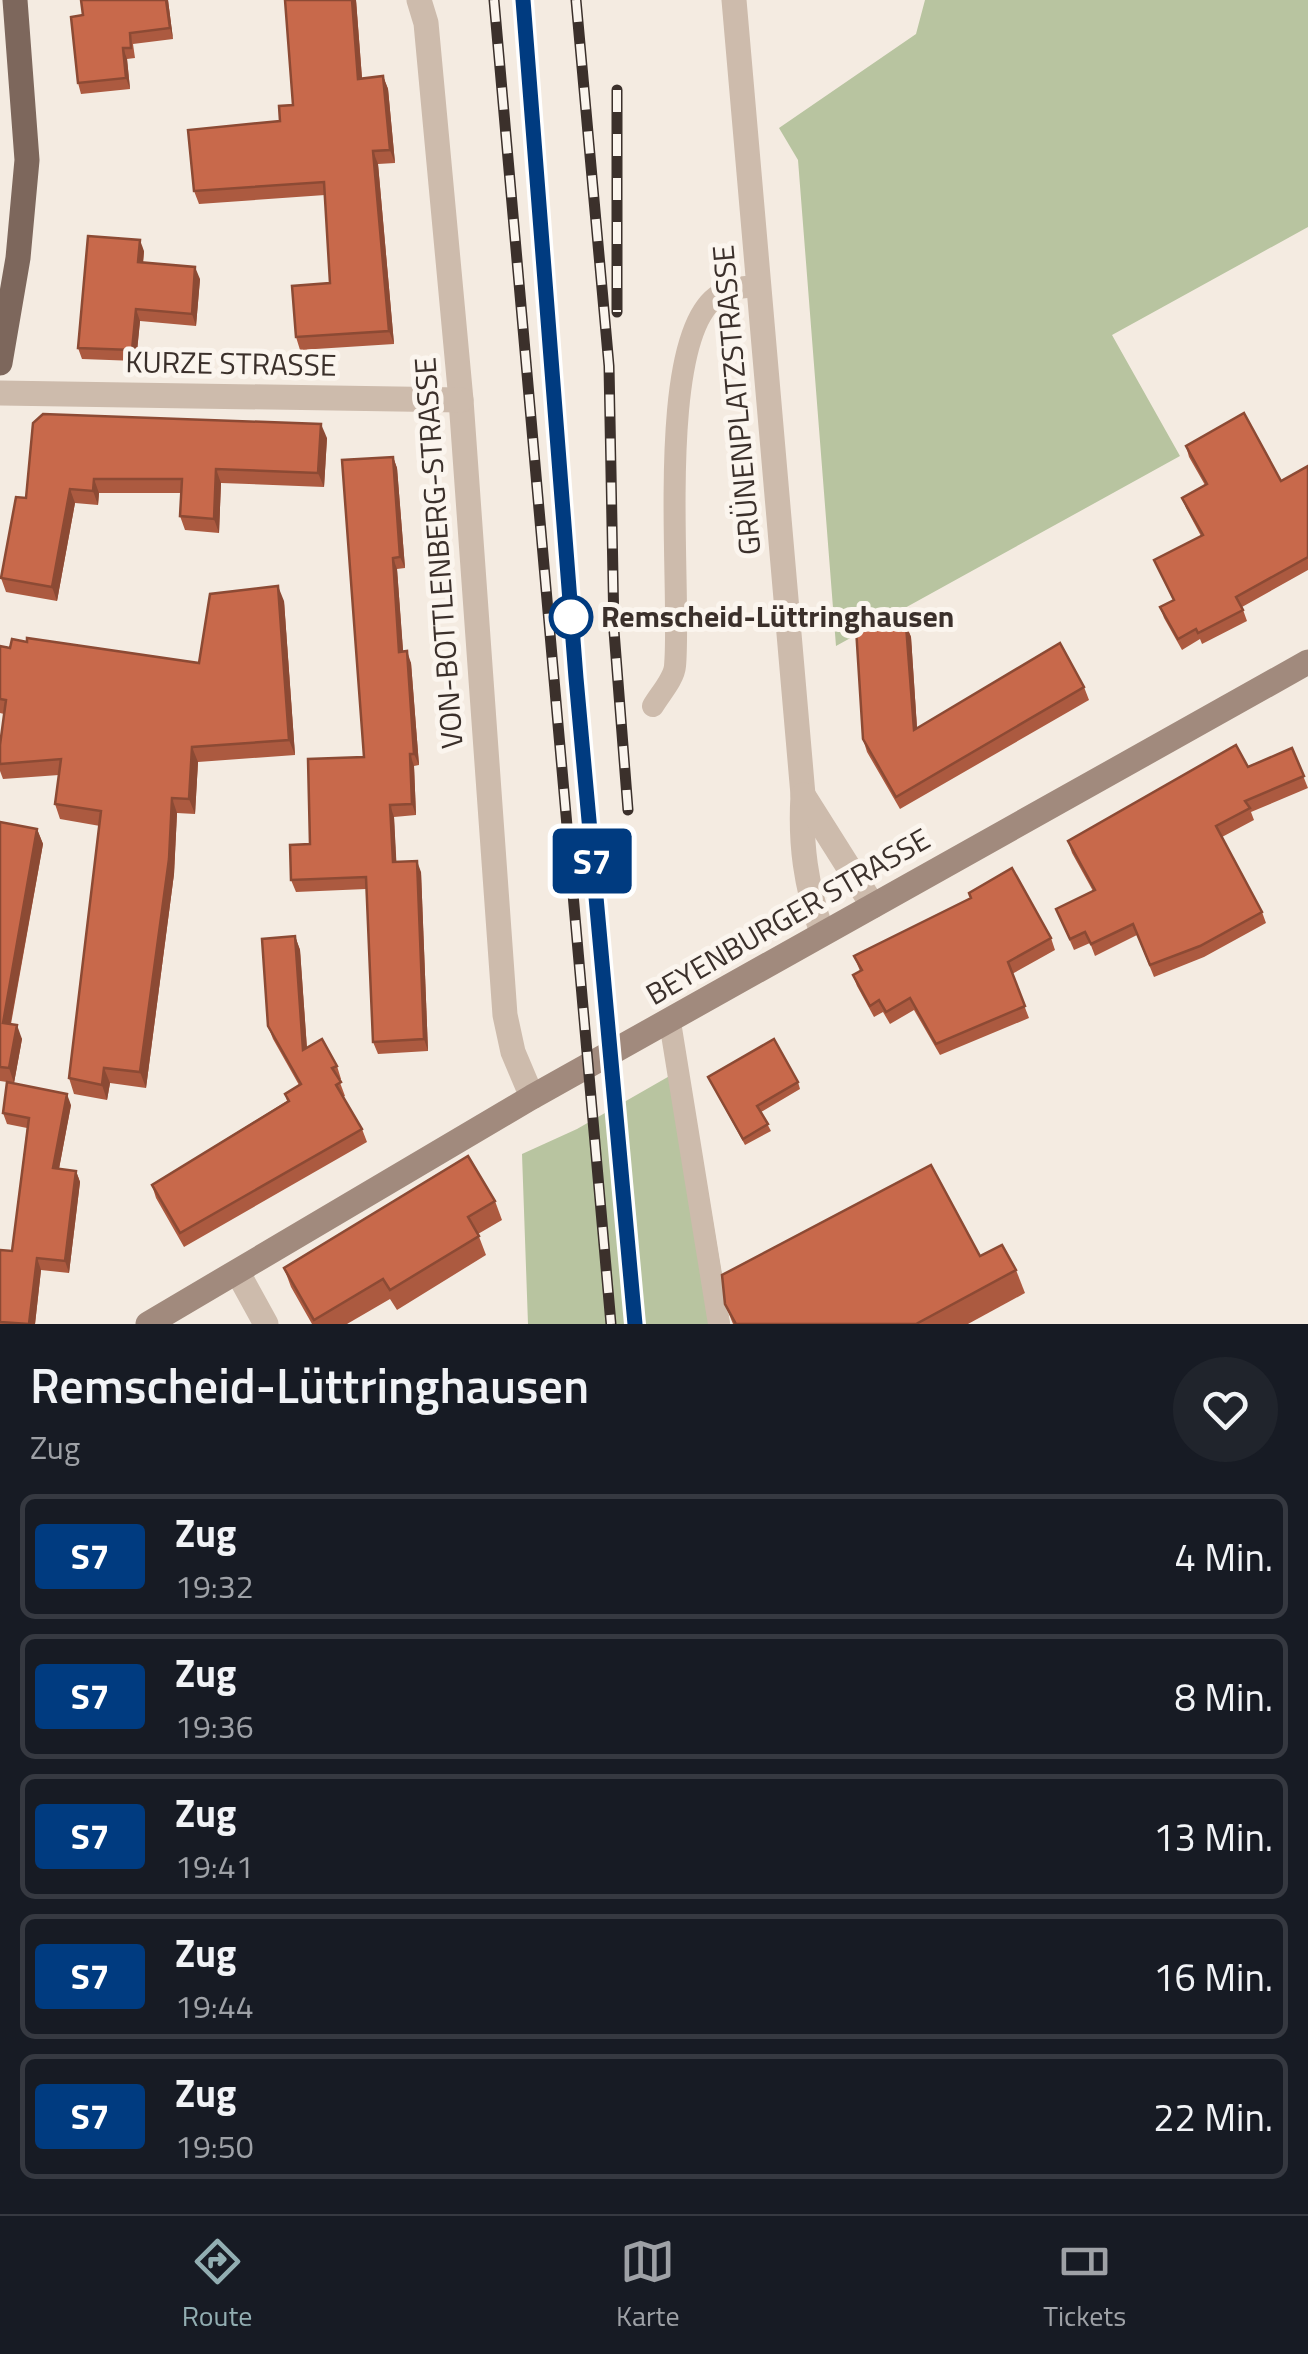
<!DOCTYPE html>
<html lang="de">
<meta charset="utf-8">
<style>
body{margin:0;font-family:"Titillium Web",sans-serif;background:#20242c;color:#f1f3f6;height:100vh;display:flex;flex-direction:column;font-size:38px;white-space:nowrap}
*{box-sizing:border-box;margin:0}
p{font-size:32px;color:#9ea1a6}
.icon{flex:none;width:55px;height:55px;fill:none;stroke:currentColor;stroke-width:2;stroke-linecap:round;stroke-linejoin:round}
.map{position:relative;height:1324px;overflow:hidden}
.drawer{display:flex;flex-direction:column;background:#171b24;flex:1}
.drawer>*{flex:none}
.badge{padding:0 20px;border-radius:8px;font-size:35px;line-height:65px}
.map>.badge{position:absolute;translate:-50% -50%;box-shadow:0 0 0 5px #fff}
.round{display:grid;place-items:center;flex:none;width:105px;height:105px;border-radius:52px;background:#20242c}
.overview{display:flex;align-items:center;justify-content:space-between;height:170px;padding:0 30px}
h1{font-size:48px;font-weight:600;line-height:75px}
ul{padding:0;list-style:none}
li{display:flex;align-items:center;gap:30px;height:125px;margin:0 20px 15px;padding:0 10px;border:5px solid #363941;border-radius:15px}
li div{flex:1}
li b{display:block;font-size:38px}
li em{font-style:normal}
li .badge{min-width:110px;font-weight:700;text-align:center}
.menu{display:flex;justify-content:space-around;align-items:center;height:140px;border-top:2px solid #363941;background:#171b24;font-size:28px;color:#9ea1a6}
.menu a{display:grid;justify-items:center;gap:5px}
.menu .on{color:#92aeb2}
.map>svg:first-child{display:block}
.green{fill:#b8c4a0}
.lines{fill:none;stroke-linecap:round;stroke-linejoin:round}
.lane{stroke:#cdbbac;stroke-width:22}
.street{stroke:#cdbbac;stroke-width:25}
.secondary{stroke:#a18a7d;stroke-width:25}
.primary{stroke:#7d675c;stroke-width:25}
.rail-casing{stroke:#3b302b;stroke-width:11}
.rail{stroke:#fbf5ee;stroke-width:8;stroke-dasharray:22;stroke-linecap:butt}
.wall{fill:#ac5a40}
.shaded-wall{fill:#8c4a34}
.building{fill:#c8694b;stroke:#8c4a34;stroke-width:2.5}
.line-casing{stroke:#fff;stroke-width:22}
.line{stroke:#003b80;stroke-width:15}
.stop-dot{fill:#fff;stroke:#003b80;stroke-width:5}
.labels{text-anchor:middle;stroke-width:10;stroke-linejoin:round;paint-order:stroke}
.street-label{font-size:30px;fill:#3b302b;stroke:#fbf5ee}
.stop-label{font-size:30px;font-weight:bold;fill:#3b302b;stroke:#fbf5ee;text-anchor:start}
</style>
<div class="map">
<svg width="1308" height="1324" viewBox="0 0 1308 1324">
<rect width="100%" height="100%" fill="#f4ebe1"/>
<!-- green -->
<g class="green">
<polygon points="925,0 1308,0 1308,227 1112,335 1180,456 836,646 798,160 779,128 916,34"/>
<polygon points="687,1066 730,1324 528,1324 522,1154 577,1129"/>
</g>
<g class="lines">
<!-- lane -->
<g class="lane">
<path d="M653,706c7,-12 21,-27 22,-40 7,-74 -21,-322 41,-369 13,-10 29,-10 44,-11"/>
<polyline points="670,1022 719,1324"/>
</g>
<!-- street -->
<g class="street">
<polyline points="419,0 426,23 461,400 505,1015 513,1052 532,1097"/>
<path d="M734,0l69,795c-3,50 3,90 19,138"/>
<polyline points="0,393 461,400"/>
<polyline points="803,795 873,906"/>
<polyline points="238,1273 266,1324"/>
</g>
<!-- secondary -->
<polyline class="secondary" points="148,1324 532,1097 1308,662"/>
<!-- primary -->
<polyline class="primary" points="0,363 18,258 27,160 15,0"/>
<!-- rail casing -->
<g class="rail-casing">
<g id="rail">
<polyline points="494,0 611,1324"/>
<polyline points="523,0 578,710 635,1324"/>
<polyline points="576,0 609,366 614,631 628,810"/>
<polyline points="617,90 617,312"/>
</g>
</g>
<!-- rail -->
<use href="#rail" class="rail"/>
</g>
<!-- wall -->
<g class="wall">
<polygon points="81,0 168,0 173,39 133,44 135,58 127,59 130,89 81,94 78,83 83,15"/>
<polygon points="285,0 356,0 362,78 383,76 388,89 395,163 378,164 394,344 300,350 296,337 330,283 325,195 199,204 194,191 280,121 293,105"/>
<polygon points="144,251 143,263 200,279 196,326 140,321 136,361 82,359 78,348"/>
<polygon points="33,423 327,438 324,487 221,483 219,533 185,530 180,516 181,493 99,493 98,505 75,503 57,601 6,592 1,578 26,498"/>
<polygon points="1186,446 1281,481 1308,466 1308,570 1242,607 1247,621 1202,644 1200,639 1182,650 1164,618 1160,607 1173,600 1154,560 1201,536 1186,508 1182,498 1205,485 1189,457"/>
<polygon points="393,457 397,468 405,568 397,569 403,652 411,663 419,765 414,766 416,815 394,817 396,862 421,872 428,1051 378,1054 373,1042 366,889 296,892 291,880 310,844 364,757"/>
<polygon points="284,601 295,755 198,762 195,814 177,813 174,874 146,1088 110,1083 107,1100 74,1094 69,1078 100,826 60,819 55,804 59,775 3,779 0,771 0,745 4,714 0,713 0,646 10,648 27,642 199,663"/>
<polygon points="906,625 911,637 917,728 1084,687 1089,700 900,809 867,752 863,739"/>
<polygon points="1292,748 1308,788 1251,812 1254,820 1222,837 1262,912 1266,923 1204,957 1154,977 1137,935 1095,956 1090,943 1074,950 1056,909 1093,891 1072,853 1068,841"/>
<polygon points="0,822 37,829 43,844 11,1024 22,1039 14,1083 0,1081"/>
<polygon points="295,936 300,950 307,1048 337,1066 341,1079 339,1080 345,1096 343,1097 362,1129 367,1142 184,1247 156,1198 152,1185 287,1101 285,1094 299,1085 273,1039 268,1026"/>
<polygon points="1051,938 1055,950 1012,974 1029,1018 940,1055 914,1010 890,1024 883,1012 874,1017 857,986 853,975 860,971 854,956"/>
<polygon points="708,1077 798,1082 800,1089 761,1112 771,1131 745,1145"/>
<polygon points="71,1105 59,1169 76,1171 80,1182 69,1273 41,1270 35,1324 0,1324 0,1250 12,1251 27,1128 7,1124 3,1113"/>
<polygon points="495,1201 502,1220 478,1234 486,1255 397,1310 390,1299 347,1324 312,1324 291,1287 284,1268"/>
<polygon points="980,1256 1016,1270 1025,1293 968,1324 733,1324 725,1304"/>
</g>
<!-- shaded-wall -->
<g class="shaded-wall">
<polygon points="166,0 168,0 173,39 170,28"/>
<polygon points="352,0 356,0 363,92 358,79"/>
<polygon points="123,48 127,59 130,89 126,78"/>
<polygon points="383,76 388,89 395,163 390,150"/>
<polygon points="373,151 378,164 394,344 389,331"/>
<polygon points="140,240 144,251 142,274 138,262"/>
<polygon points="195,267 200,279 196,326 192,314"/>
<polygon points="136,309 140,321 136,361 132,350"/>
<polygon points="321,424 327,438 324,487 318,473"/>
<polygon points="393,457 397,468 405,568 400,557"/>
<polygon points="216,469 221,483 219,533 214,519"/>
<polygon points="94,479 99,493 98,505 93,491"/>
<polygon points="70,489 75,503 57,601 52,587"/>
<polygon points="393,558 397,569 404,663 399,652"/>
<polygon points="278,586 284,601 295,755 289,740"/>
<polygon points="906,625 911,637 918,743 914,730"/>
<polygon points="407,651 411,663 419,765 414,754"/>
<polygon points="192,747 198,762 195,814 189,799"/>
<polygon points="410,754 414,766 416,815 412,804"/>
<polygon points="172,798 177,813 174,874 146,1088 140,1072"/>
<polygon points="390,805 394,817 397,873 393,862"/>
<polygon points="37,829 43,844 8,1037 3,1023"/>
<polygon points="417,861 421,872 428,1051 424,1039"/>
<polygon points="295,936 300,950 308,1064 303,1050"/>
<polygon points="17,1025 22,1039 14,1083 9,1068"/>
<polygon points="104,1068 110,1083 107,1100 102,1085"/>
<polygon points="67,1094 71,1105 57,1179 53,1168"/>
<polygon points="76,1171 80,1182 69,1273 65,1261"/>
<polygon points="37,1258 41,1270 35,1324 29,1324"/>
</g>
<!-- building -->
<g class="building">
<polygon points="81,0 166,0 170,28 130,33 131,48 123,48 126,78 78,83 71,17 83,15"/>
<polygon points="285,0 352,0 358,79 383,76 390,150 373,151 389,331 296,337 292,286 330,283 324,182 194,191 188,130 280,121 279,106 293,105"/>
<polygon points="88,236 140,240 138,262 195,267 192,314 136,309 132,350 78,348"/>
<polygon points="1244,413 1281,481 1308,466 1308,557 1236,597 1243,610 1198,633 1196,629 1178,639 1160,607 1174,600 1154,560 1203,535 1182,498 1207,484 1186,446"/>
<polygon points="43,414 321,424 318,473 216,469 214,519 180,516 182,479 94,479 93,491 70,489 52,587 1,578 16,497 26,498 33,423"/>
<polygon points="393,457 400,557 393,558 399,652 407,651 414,754 410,754 412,804 390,805 393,862 417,861 424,1039 373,1042 366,877 291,880 290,845 310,844 308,759 364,757 342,460"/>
<polygon points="278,586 289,740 192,747 189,799 172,798 169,859 140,1072 104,1068 102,1085 69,1078 101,811 55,804 61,759 0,764 0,745 6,700 0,699 0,646 10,648 12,639 27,642 27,638 199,663 210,594"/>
<polygon points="906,625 914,730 1060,643 1084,687 896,797 863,739 856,628"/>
<polygon points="1236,745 1248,767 1292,748 1304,776 1245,801 1250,808 1216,826 1262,912 1200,946 1150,965 1133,924 1091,944 1085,932 1070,939 1056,909 1095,890 1068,841"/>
<polygon points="0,822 37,829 3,1023 17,1025 9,1068 0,1067"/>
<polygon points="1012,868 1051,938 1008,962 1025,1006 936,1044 910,998 886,1012 879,1000 870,1006 853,975 862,970 854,956 971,898 969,893"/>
<polygon points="295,936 303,1050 322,1039 337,1066 332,1068 341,1082 336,1085 362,1129 180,1233 152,1185 289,1101 285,1094 301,1084 268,1026 262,939"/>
<polygon points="774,1039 798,1082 757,1106 768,1124 743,1139 708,1077"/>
<polygon points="7,1082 67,1094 53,1168 76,1171 65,1261 37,1258 29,1324 0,1322 0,1250 12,1251 29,1118 3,1113"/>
<polygon points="468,1156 495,1201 468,1217 479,1236 390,1290 383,1279 314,1320 284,1268"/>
<polygon points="931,1165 980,1256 1002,1245 1016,1270 916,1324 736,1324 725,1304 722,1275"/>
</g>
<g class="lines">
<!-- line casing -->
<g class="line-casing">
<polyline id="line" points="523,0 576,678 635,1324"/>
</g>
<!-- line -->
<use href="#line" class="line"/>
</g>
<!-- markers -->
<circle class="stop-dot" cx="571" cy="617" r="20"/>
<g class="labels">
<!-- street labels -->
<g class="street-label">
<text transform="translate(231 364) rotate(1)" y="10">KURZE STRASSE</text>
<text transform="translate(737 400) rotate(-95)" y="10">GRÜNENPLATZSTRASSE</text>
<text transform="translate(439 553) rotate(-94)" y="10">VON-BOTTLENBERG-STRASSE</text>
<text transform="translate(788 917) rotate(-30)" y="10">BEYENBURGER STRASSE</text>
</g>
<!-- stop labels -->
<g class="stop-label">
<text x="601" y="627">Remscheid-Lüttringhausen</text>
</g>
</g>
</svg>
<b class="badge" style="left:592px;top:861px;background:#003b80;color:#fff">S7</b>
</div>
<section class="drawer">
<div class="overview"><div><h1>Remscheid-Lüttringhausen</h1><p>Zug</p></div><a class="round"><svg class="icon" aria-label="heart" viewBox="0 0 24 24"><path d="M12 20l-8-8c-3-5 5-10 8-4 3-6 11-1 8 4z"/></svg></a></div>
<ul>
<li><span class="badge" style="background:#003b80;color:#fff">S7</span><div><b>Zug</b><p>19:32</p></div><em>4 Min.</em></li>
<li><span class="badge" style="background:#003b80;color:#fff">S7</span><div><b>Zug</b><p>19:36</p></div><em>8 Min.</em></li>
<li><span class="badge" style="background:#003b80;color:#fff">S7</span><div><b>Zug</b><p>19:41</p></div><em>13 Min.</em></li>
<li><span class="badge" style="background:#003b80;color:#fff">S7</span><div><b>Zug</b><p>19:44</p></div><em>16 Min.</em></li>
<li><span class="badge" style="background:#003b80;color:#fff">S7</span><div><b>Zug</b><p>19:50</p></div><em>22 Min.</em></li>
</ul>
</section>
<nav class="menu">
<a class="on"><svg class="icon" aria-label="directions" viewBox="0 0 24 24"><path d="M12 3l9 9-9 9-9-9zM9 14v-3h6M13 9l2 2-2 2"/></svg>Route</a>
<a><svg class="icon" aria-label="map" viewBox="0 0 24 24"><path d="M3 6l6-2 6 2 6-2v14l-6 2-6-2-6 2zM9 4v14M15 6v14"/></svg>Karte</a>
<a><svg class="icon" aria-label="tickets" viewBox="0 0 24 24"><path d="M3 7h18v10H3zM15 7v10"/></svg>Tickets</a>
</nav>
